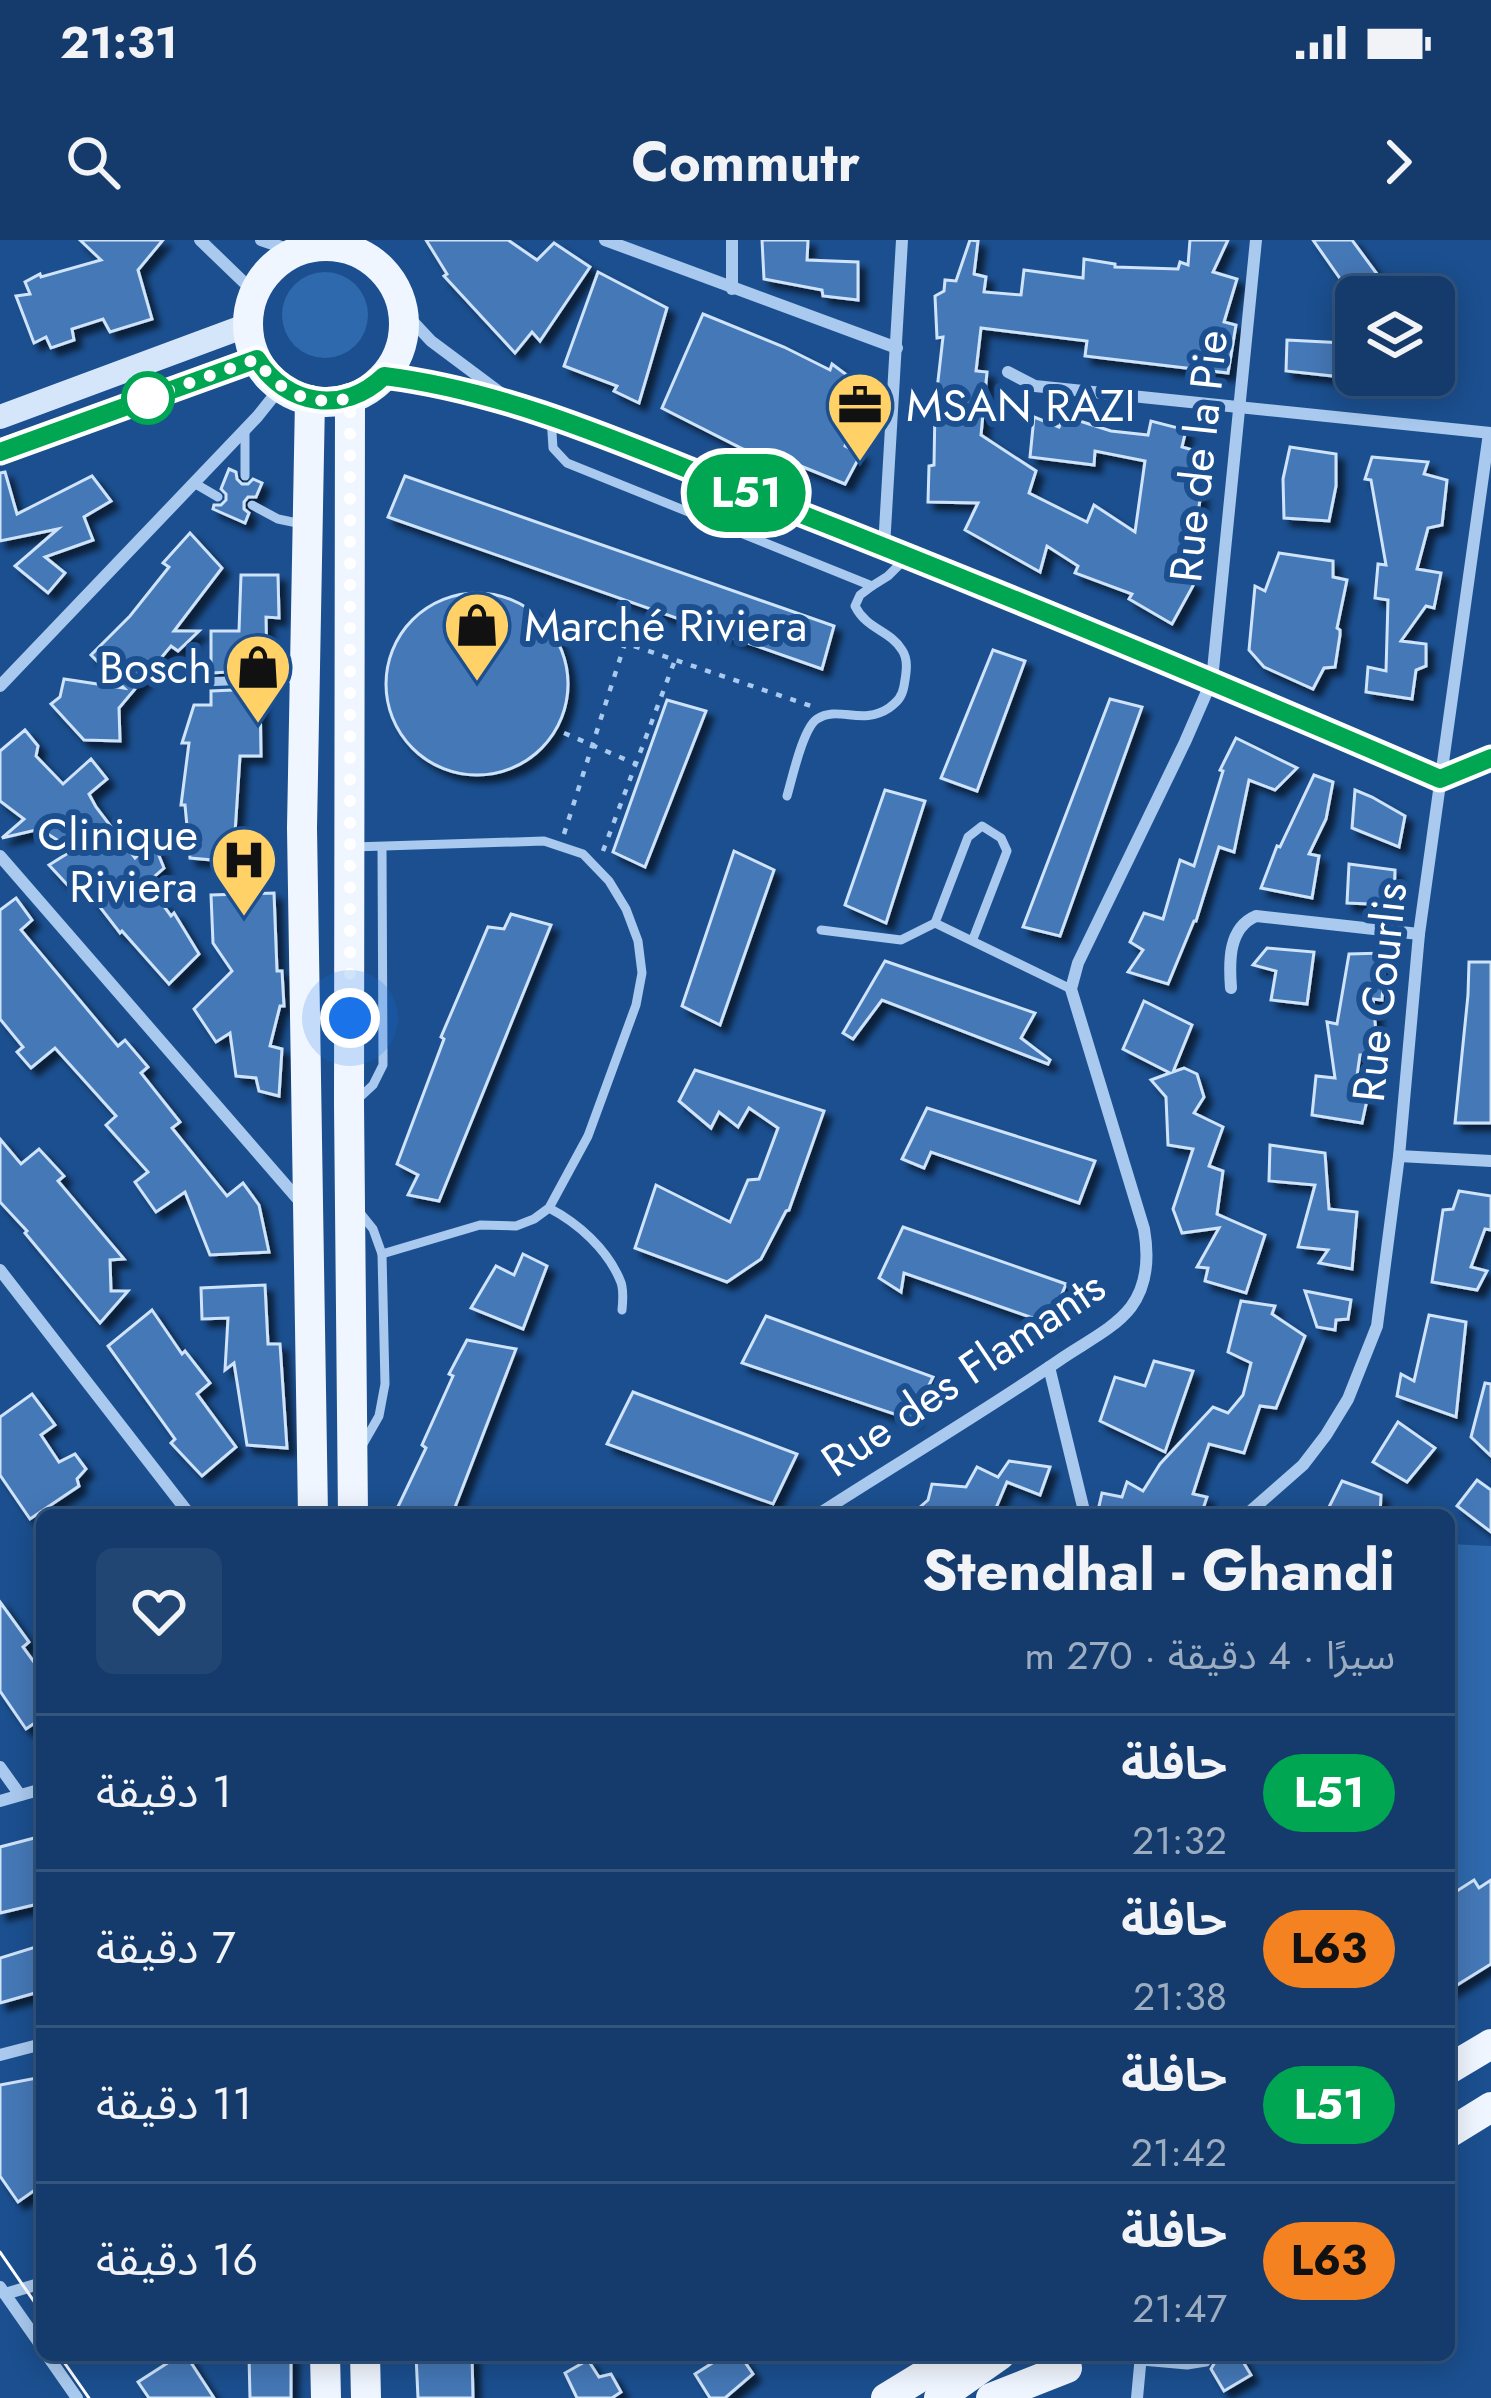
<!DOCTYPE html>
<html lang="ar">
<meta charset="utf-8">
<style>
body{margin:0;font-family:Jost,"Noto Sans Arabic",sans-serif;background:#214673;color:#f1f3f6;direction:rtl;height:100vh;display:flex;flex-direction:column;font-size:45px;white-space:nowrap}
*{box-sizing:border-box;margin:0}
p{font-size:39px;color:#9dadc1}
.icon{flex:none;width:66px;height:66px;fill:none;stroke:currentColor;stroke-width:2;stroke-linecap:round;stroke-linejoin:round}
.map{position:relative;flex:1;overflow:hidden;direction:ltr}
.side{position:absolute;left:36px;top:1269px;width:1419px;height:852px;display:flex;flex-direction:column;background:#143b6b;border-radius:18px;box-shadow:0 6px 30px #0003,0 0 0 3px #33557e;direction:rtl}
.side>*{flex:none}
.badge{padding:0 24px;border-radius:39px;font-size:42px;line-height:78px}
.controls{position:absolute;left:1335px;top:36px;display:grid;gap:24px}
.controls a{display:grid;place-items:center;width:120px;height:120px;border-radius:18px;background:#143b6b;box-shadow:0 6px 30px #0003,0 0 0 3px #33557e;font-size:60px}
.you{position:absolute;width:60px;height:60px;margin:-30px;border:9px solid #fff;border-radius:50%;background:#1a73e8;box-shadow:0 0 0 18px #1a73e833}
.map>.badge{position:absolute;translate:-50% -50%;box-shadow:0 0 0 6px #fff}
.round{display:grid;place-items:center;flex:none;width:126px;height:126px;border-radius:18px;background:#214673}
.head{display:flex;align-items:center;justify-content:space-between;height:204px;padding:0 60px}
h1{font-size:57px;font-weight:700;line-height:90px}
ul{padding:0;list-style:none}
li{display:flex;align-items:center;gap:36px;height:156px;padding:0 60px;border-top:3px solid #33557e}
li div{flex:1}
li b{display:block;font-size:45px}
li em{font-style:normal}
li .badge{min-width:132px;font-weight:700;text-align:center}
.status{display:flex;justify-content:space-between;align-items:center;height:84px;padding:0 60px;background:#143b6b;direction:ltr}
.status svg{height:33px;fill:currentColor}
header{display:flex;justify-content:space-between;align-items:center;height:156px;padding:0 60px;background:#143b6b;font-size:54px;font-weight:700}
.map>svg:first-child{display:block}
.green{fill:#2e69ad}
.building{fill:#4478b7;stroke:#cfe3fa;stroke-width:3;filter:url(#shadow)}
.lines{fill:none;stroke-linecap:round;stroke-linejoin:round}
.path{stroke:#a9c9ee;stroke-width:4.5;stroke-dasharray:6 9;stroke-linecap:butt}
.lane{stroke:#a9c9ee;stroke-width:9}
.street{stroke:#a9c9ee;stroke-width:12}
.secondary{stroke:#d6e6fa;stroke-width:24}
.primary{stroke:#f0f6ff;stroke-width:30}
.tram{stroke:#fff;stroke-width:3}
.line-casing{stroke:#fff;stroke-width:27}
.line{stroke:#00a651;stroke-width:18}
.walk{stroke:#fff;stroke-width:12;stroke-dasharray:0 21.6}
.stop-dot{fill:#fff;stroke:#00a651;stroke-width:6}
.labels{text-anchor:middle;stroke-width:12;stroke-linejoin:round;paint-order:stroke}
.poi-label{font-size:45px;fill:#fff;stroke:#1b4f8f;text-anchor:start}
.street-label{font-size:45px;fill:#fff;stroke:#1b4f8f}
</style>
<div class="status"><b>21:31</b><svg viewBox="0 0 49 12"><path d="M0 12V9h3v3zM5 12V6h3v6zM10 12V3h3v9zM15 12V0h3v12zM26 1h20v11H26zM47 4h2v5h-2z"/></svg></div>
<header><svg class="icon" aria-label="forward" viewBox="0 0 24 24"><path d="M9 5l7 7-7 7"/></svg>Commutr<svg class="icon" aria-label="search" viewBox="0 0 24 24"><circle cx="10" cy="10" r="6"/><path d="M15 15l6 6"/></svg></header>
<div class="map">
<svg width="1491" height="2158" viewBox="0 0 1491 2158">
<defs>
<filter id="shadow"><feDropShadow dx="7" dy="7" stdDeviation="3" flood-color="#0009"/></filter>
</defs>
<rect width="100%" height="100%" fill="#1b4f8f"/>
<!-- green -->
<g class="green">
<circle cx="325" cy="75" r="43"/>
<polygon points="1449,1304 1491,1306 1491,1724 1449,1750"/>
</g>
<!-- building -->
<g class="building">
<polygon points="80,0 163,0 138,30 152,79 110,92 103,79 72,89 74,100 51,108 46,97 34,103 16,56 30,54 25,42 40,34 41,37 101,20"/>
<polygon points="426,0 508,0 537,20 554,3 590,27 540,101 532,92 515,113 444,36 447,34"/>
<polygon points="762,0 808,0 807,20 858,22 858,60 823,56 822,50 764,39"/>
<polygon points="970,0 978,1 974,34 986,37 984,52 1021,55 1024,30 1083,38 1084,19 1115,24 1115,27 1178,29 1180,22 1188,25 1190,0 1228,0 1213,32 1237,39 1224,82 1236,85 1228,133 1085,116 1087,101 981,88 976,131 987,132 981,195 1036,231 1029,253 1087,282 1094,265 1135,292 1145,221 1095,211 1094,225 1030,217 1034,177 1059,187 1064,176 1111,191 1148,195 1151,181 1186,190 1182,207 1193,210 1188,252 1201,254 1190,322 1181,334 1194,344 1172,384 1129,359 1132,354 1075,333 1078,326 1047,306 1040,332 965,290 978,263 928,262 929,226 934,225 935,167 943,97 937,98 935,56 944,51 945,40 956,41"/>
<polygon points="1313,0 1352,0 1394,57 1353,57"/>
<polygon points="598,32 667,68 639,163 614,151 617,146 564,126"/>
<polygon points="703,74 784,107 830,130 832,124 863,147 845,206 861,214 845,244 781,218 779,222 743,209 662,168"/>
<polygon points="1287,100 1344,103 1342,137 1286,131"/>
<polygon points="1290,207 1336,214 1336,246 1329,281 1284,278 1283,239"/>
<polygon points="1372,217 1428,222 1424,234 1447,240 1442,285 1428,288 1417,329 1441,333 1434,368 1426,366 1401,401 1426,404 1426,426 1416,430 1412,459 1366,452 1368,427 1386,431 1388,360 1375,358 1378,324 1386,325 1371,240 1365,239"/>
<polygon points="229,229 236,232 237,239 242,244 248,244 253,239 262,243 256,257 248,257 244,262 244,269 249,273 245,283 213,269 214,265 221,265 226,260 226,254 221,249"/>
<polygon points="5,232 17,274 92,236 111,261 84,277 93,300 45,317 65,333 48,353 15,326 58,289 0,301 0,233"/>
<polygon points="405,236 834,386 822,429 388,277"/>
<polygon points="190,293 222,328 174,391 199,391 178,411 171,406 119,468 120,501 84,500 51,464 60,457 64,439 124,448 91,415 130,376 169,327 163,323"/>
<polygon points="1279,313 1333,321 1333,337 1347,340 1337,388 1340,390 1340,395 1335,427 1324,428 1313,449 1264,427 1249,410 1255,346 1265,351"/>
<polygon points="241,335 278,335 279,378 266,377 267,430 211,433 211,391 239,391"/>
<circle cx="477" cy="444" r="91"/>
<polygon points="993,410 1025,421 977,551 941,538"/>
<polygon points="260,449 261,516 240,516 235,593 259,593 260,624 190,618 185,565 181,565 189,503 182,503 194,465 211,465 211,451"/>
<polygon points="1110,459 1142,467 1060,696 1023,687"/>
<polygon points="667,460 706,471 645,627 613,612"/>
<polygon points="25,490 38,506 36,516 63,544 91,519 107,539 89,554 96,567 135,618 153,601 164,628 147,643 171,676 174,673 199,714 169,744 122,691 120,693 83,645 74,652 49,625 73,610 40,589 2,598 24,579 0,561 0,511"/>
<polygon points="1236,498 1297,528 1275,550 1249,540 1234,612 1219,607 1196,681 1194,681 1168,744 1128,732 1143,710 1130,702 1144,673 1163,679 1180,620 1194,626 1223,531 1220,530"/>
<polygon points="1314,535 1333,542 1326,579 1309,614 1319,616 1312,658 1261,648 1277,606 1280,607"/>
<polygon points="885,550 925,561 886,683 845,665"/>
<polygon points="1355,550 1372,557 1405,576 1399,607 1352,588"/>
<polygon points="734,611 774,630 720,785 682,766"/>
<polygon points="1349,624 1395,630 1394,665 1347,663"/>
<polygon points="274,653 277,731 282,731 284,766 280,766 270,806 282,809 279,856 259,851 256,838 236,836 230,793 216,802 194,769 232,731 213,703 211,655"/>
<polygon points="16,658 32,680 21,690 118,806 125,800 148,827 141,833 180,882 172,888 227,956 243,943 259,965 269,1012 210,1015 185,952 156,972 135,942 148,932 106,885 116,876 55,808 31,828 17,812 23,807 0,779 0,670"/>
<polygon points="511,674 551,685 439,961 408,955 418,935 397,924 444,799 441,797 488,687 504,689"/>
<polygon points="1267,708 1314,712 1307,764 1271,760 1276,731 1253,725"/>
<polygon points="1385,713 1382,760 1373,759 1378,815 1360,815 1354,856 1367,860 1362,883 1312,875 1316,836 1335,838 1327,782 1337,784 1349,714"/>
<polygon points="885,721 1035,773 1021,798 1050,820 1048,824 882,760 853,799 843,793"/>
<polygon points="1469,722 1491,722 1491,883 1455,883 1468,755"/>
<polygon points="1144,761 1192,785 1173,832 1184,828 1197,834 1204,857 1194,873 1223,887 1209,926 1223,931 1217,974 1265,995 1246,1053 1205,1041 1208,1028 1197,1027 1219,988 1182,993 1173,969 1193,909 1168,905 1166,857 1151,840 1170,833 1123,809"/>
<polygon points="695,830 824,871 789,970 786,971 761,1019 727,1042 635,1008 656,945 730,982 748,940 759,939 778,888 749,868 738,887 719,872 711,888 679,861"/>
<polygon points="927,868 1095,921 1079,963 931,912 924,928 902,919"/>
<polygon points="0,899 21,924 39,909 64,936 58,941 124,1019 110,1020 111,1051 128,1051 100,1083 25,993 27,991 0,962"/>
<polygon points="1270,905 1325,913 1329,969 1357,972 1352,1029 1319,1023 1328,1010 1298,1007 1315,945 1269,941"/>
<polygon points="1459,951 1491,956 1491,990 1485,989 1471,1027 1487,1031 1477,1050 1432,1042 1443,970 1453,969"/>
<polygon points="903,987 1066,1044 1050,1084 904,1033 901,1052 879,1038"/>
<polygon points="523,1014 547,1026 523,1089 471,1068 496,1026 514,1035"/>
<polygon points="265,1045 268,1104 280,1104 287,1208 247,1205 234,1123 225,1130 228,1078 202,1079 201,1048"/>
<polygon points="1305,1051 1351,1060 1348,1079 1336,1080 1335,1090 1317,1087"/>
<polygon points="1241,1061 1275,1066 1272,1074 1305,1096 1276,1168 1260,1166 1244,1213 1209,1204 1193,1254 1207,1257 1201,1275 1097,1275 1102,1253 1122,1257 1127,1242 1143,1251 1160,1224 1213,1167 1228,1173 1243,1155 1251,1123 1228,1112"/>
<polygon points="152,1070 182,1114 185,1111 210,1143 197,1154 236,1207 202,1236 171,1203 175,1199 108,1106"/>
<polygon points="1429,1075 1466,1082 1456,1177 1397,1156 1401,1134 1414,1141"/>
<polygon points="766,1076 933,1137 912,1180 742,1123"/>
<polygon points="467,1100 516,1109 452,1275 394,1275 426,1208 422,1205 453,1136 449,1134"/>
<polygon points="1154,1121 1193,1131 1165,1212 1100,1181 1115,1137 1145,1146"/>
<polygon points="1485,1143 1491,1144 1491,1216 1471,1197"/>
<polygon points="633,1152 797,1214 773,1264 607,1204"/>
<polygon points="32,1154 55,1185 41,1195 59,1222 75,1214 86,1229 77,1239 79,1246 30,1279 0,1235 0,1177"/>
<polygon points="1398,1182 1435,1208 1407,1242 1373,1222"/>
<polygon points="1009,1221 1050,1227 1040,1255 1007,1242 993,1275 911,1275 928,1260 932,1244 966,1247 977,1227 998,1237"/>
<polygon points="1477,1240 1491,1250 1491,1292 1457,1266"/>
<polygon points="1342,1241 1381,1255 1380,1275 1325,1275"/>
<polygon points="0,1362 29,1402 23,1407 42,1433 42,1478 26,1489 0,1451"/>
<polygon points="42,1596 42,1663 0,1673 0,1607"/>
<polygon points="1474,1640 1479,1648 1491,1640 1491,1724 1449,1750 1449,1656"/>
<polygon points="42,1705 42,1751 0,1763 0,1718"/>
<polygon points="42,1837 42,1945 18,1962 0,1936 0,1845"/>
<polygon points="180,2115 186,2115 214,2158 149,2158 138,2142"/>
<polygon points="249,2115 291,2115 291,2158 250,2158"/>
<polygon points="416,2115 472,2115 473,2158 418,2158"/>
<polygon points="725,2115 740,2115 753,2134 725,2158 710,2158 695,2134"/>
<polygon points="1211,2115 1239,2115 1251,2135 1224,2151 1211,2129 1215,2122"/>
<polygon points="588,2120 599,2137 611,2134 621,2152 612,2158 577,2158 565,2133"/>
</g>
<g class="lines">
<!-- path -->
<g class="path">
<polyline points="594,392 625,403"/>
<polyline points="564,493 636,524"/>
<polyline points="564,594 625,403 811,466"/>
<polyline points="603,611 675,420"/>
</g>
<!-- lane -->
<g class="lane">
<polyline points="551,177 553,208 567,223 872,346 888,336 908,316"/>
<polyline points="245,236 245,189"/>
<polyline points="194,243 218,257"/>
<polyline points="252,265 278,279 302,284"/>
<polyline points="202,442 301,438"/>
<path d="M787,556c5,-17 16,-68 30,-77 21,-14 45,7 72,-11 9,-7 13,-11 15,-22 2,-12 5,-26 -2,-36 -12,-20 -35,-20 -47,-44l5,-11 12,-9"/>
<polyline points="353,607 544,601 583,614 609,641 626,669 638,701 642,733 636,765 588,896 549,968 534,979 516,986 480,985 382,1014"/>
<polyline points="821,690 901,700 935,683"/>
<polyline points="973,699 1007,611 1001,598 982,586 968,597 935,683 1071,749"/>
<polyline points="359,858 373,845 383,825 382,607"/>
<path d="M549,968c29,15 58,41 71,72 4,8 3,20 2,30"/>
<polyline points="357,969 373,989 382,1014 385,1144 379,1176 363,1204"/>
<polyline points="1142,2121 1187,2125 1206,2122"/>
</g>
<!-- street -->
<g class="street">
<polyline points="200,0 255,53"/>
<polyline points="261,0 296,12"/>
<polyline points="605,0 897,108"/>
<polyline points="732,49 732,0"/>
<polyline points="402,70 431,101 506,157"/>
<polyline points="1008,132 1035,146 1491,193"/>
<polyline points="384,136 428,141 512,162 884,307 1212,440 1440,539 1491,519"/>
<polyline points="884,307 902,0"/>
<polyline points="0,446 257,177 281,147"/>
<polyline points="0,616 303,965"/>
<path d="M1231,748c-2,-26 -3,-60 25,-72l163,18"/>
<polyline points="1399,916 1491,921"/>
<polyline points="0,1030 190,1275"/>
<polyline points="1049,1127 1085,1275"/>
<path d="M817,1275c82,-53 167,-103 247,-158 22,-15 51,-29 67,-50 17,-23 18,-50 13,-78l-73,-240 7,-26 107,-221 27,-62 44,-440"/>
<polyline points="1246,1275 1303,1225 1326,1195 1348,1159 1377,1086 1399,916 1419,694 1489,193"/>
<polyline points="0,1527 20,1555"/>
<polyline points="0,1561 42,1549"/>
<polyline points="0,1815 42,1804"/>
<polyline points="0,2047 42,2107"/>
<polyline points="5,2054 42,2043"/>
<polyline points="47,2115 77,2158"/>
<polyline points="1137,2158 1141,2115"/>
</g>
<!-- secondary -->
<g class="secondary">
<polyline points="0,177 248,85"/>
<polyline points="0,211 257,119"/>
</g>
<!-- primary -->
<g class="primary">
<circle cx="326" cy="84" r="78"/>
<polyline points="350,158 349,864 353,1275"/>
<polyline points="310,160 302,588 313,1275"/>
<polyline points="1449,1829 1491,1804"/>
<polyline points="1449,1893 1491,1867"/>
<polyline points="325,2115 326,2158"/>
<polyline points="365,2115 366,2158"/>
<polyline points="886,2158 945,2122 962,2115"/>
<polyline points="939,2158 1000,2115"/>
<polyline points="991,2158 1067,2128"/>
</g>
<!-- tram -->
<g class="tram">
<polyline points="0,2012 42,2073"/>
<polyline points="59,2115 89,2158"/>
</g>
</g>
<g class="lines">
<!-- line casing -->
<g class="line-casing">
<path id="line" d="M0,212l257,-93c29,47 87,56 127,17 136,17 262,78 389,127 225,88 445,180 667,276l51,-21"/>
</g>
<!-- line -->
<use href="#line" class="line"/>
<!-- walk -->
<path class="walk" d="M148,158l-20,7 129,-46c21,34 54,48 93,39v620"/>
</g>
<!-- icons -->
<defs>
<g id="office-pin" transform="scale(3.45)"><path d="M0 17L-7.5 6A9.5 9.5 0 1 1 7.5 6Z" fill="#ffd166" stroke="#1b4f8f"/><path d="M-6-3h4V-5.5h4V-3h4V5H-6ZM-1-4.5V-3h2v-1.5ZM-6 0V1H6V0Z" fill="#111"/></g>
<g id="shop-pin" transform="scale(3.45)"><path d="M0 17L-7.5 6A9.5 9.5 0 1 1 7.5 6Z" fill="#ffd166" stroke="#1b4f8f"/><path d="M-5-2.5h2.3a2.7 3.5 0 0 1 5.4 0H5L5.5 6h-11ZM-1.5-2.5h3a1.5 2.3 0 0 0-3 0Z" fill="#111"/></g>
<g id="hospital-pin" transform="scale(3.45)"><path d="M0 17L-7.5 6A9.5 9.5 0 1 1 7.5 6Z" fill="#ffd166" stroke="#1b4f8f"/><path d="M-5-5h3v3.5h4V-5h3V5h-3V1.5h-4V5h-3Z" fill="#111"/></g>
</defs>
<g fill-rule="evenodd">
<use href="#office-pin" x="860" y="165"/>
<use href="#shop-pin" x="477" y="385"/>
<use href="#shop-pin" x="258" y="427"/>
<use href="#hospital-pin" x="244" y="620"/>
</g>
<!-- markers -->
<circle class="stop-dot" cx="148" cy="158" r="24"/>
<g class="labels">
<!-- poi labels -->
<g class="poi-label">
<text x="906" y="181">MSAN RAZI</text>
<text x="524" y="401">Marché Riviera</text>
<text x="212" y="443" text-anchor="end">Bosch</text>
<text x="198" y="610" text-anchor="end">Clinique<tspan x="198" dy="52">Riviera</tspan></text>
</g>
<!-- street labels -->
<g class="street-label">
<text transform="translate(1198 216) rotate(-84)" y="16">Rue de la Pie</text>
<text transform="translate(1379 752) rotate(-84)" y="16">Rue Courlis</text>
<text transform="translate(963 1133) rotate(-34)" y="16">Rue des Flamants</text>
</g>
</g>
</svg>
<div class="controls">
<a><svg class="icon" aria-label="layers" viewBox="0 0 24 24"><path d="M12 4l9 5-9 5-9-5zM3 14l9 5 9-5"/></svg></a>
</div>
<div class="you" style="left:350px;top:778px"></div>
<b class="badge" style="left:746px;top:253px;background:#00a651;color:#fff">L51</b>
<section class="side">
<div class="head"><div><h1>Stendhal - Ghandi</h1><p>سيرًا · 4 دقيقة · 270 m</p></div><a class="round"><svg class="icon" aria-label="heart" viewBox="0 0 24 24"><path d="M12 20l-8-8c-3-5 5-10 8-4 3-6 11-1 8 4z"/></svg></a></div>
<ul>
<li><span class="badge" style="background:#00a651;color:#fff">L51</span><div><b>حافلة</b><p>21:32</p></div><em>1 دقيقة</em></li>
<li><span class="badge" style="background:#f58220;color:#111">L63</span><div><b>حافلة</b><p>21:38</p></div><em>7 دقيقة</em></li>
<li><span class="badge" style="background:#00a651;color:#fff">L51</span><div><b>حافلة</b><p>21:42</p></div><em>11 دقيقة</em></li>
<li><span class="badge" style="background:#f58220;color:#111">L63</span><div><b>حافلة</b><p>21:47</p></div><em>16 دقيقة</em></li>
</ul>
</section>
</div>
